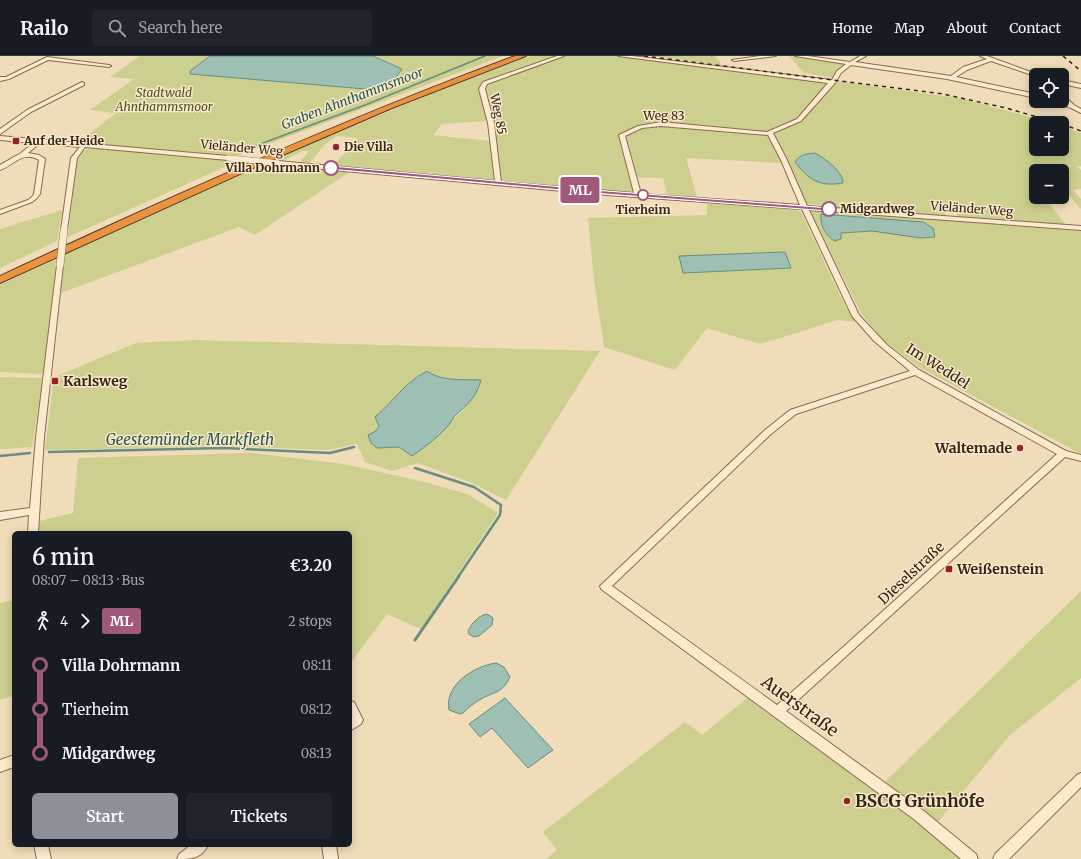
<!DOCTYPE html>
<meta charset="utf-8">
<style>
body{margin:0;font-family:Merriweather,serif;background:#20242c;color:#f1f3f6;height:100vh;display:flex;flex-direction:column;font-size:15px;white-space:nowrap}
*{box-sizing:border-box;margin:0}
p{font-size:13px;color:#9ea1a6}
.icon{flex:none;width:22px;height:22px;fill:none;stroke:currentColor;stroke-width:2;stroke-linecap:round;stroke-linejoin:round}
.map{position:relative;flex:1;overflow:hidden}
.sheet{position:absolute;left:12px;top:475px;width:340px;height:316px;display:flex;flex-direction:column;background:#171b24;border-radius:6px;box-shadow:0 2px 10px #0003}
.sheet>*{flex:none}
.badge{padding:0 8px;border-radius:3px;font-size:14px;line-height:26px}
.controls{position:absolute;left:1029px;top:12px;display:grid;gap:8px}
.controls a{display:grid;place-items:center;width:40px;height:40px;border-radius:6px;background:#171b24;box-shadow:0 2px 10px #0003;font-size:20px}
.map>.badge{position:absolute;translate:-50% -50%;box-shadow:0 0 0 2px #fff}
.legs{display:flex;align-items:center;gap:6px;height:44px;padding:0 20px;font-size:13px}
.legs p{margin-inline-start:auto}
.summary{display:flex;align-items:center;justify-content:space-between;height:68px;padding:0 20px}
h1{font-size:22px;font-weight:600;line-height:30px}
.cta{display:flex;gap:8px;margin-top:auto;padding:8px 20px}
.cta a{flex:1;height:46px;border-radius:6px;background:#8c9099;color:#fff;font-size:16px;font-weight:600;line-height:46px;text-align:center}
.cta a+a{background:#20242c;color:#f1f3f6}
ul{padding:0 20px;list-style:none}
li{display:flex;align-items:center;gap:14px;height:44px;font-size:15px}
li i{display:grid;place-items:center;width:6px;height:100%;margin:0 5px;background:currentColor}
li i::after{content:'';width:10px;height:10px;margin:-5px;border:3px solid;border-radius:50%;background:#171b24}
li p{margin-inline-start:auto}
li:first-child i{background:linear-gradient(#0000 50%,currentColor 0)}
li:last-child i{background:linear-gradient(currentColor 50%,#0000 0)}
header{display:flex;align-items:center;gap:24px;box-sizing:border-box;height:56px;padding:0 20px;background:#171b24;border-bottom:1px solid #363941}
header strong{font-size:19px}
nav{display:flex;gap:22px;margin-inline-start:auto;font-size:14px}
.search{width:280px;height:36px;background:#20242c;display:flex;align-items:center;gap:10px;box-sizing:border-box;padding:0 14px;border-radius:6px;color:#9ea1a6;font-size:15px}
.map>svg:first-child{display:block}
.green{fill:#cccf8d;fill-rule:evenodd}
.water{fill:#9ec0b4;stroke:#668e81}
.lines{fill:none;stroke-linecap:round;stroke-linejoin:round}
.stream-far2{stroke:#668e81;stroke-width:1.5}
.stream-far1{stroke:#668e81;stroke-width:2.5}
.stream{stroke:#668e81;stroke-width:3}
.minor-casing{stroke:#886b53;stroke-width:2}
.highway-casing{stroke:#553928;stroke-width:2}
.minor{fill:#fbeacc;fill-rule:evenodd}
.highway{fill:#e99240;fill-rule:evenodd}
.rail{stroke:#352519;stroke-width:1.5;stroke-dasharray:4 4;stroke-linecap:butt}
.minor-bridge-far1-casing{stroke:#886b53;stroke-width:6;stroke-linecap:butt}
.minor-bridge-casing{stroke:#886b53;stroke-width:8;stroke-linecap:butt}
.minor-bridge-far1{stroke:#fbeacc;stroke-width:5.5}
.minor-bridge{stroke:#fbeacc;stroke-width:7}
.line-1{fill:#a0587b;stroke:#fff}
.poi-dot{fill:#9b1f29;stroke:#f8e7c9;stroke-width:1.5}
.stop-1-dot{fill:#fff;stroke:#a0587b;stroke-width:2}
.labels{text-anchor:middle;stroke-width:3;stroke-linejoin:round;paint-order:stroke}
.far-park-label{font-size:12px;font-style:italic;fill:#4a531e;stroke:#f8e7c9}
.far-street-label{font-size:12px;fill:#352519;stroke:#f8e7c9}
.far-poi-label{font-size:12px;font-weight:bold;fill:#352519;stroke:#f8e7c9;text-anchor:start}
.far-stop-label{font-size:12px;font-weight:bold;fill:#352519;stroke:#f8e7c9;text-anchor:end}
.far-water-label{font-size:13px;font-style:italic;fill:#275750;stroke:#f8e7c9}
.street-label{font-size:14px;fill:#352519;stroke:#f8e7c9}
.poi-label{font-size:14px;font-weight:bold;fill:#352519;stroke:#f8e7c9;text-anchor:start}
.water-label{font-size:15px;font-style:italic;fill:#275750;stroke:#f8e7c9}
.near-street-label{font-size:17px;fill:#352519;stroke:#f8e7c9}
.near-poi-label{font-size:17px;font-weight:bold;fill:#352519;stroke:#f8e7c9;text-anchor:start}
</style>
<header>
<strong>Railo</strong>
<div class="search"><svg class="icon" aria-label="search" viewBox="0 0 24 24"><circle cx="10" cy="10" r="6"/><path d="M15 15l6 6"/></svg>Search here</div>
<nav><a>Home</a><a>Map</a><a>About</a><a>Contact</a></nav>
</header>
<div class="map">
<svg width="1081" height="803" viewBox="0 0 1081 803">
<rect width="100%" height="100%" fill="#f1dcb9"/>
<!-- green -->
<g class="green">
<polygon points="140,0 210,0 190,15 402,13 373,0 503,0 237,100 78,87 116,57 90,54 134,23 110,21"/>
<path d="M531,0h108l192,24 -34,39 -31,14 17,30 -97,-5 11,39 -30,-2 -4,-17 -32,-1 2,15 -51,-3 -251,-22 21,-21 5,-8 -20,-2 -13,9 -14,18 -10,-1 9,-11h-6l-21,10 -10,-1 204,-85zM487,65l3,20 -57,-6 9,-11z"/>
<polygon points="652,0 715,0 722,9"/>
<polygon points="789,0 847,8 835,22 804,17"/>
<polygon points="836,25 964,43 1052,67 1036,67 1036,93 1062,93 1062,70 1081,77 1081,110 1077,111 1081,114 1081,133 1073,134 1081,143 1081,153 1062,131 1062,115 1036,115 1036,128 1034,128 1036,131 1036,141 1044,141 1065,168 958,161 955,155 943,155 946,160 806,148 773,78 794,68 801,64"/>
<polygon points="93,92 238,105 68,181 77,104 82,95"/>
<polygon points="264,107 351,115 255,179 239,171 61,237 65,198"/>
<polygon points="707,147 794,153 801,156 845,250 855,266 838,264 760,288 707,272 675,314 604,291 594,224 588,162 707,159"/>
<polygon points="62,154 57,185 0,212 0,173"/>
<polygon points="814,154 1081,175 1081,398 921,312 885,286 861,257 811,157"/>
<polygon points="56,203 51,262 44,318 0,316 0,229"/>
<path d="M195,284l405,11 -94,149 -34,-17 -54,-20 -26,8 -27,-9 -8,-18 -30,6 -101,-4 -181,4 9,-73 82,-34zM427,315l9,6 15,2 15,28 -29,29 -38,11 -22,1 -9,-13 8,-4 3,-5 -4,-9c20,-17 28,-33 52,-46z"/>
<polygon points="0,321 43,322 32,391 0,393"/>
<polygon points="252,397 344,408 425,426 467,438 498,457 421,573 387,558 350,608 350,477 38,477 39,465 73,457 78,402"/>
<polygon points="1081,535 1081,622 1010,679 937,767 884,727"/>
<polygon points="14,544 14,640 0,644 0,547"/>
<polygon points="747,642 929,775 962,803 546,803 557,794 543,776 685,666 702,679"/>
</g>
<!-- water -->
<g class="water">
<polygon points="210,0 373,0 402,13 388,32 377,34 190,18 190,15"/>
<path d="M815,97c10,6 28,18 28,30 -24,4 -34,-3 -48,-21 5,-8 11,-8 20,-9z"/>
<path d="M821,158l102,8 10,6 2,9 -14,1 -49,-7 -31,2v6l-7,2c-9,-7 -14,-15 -13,-27z"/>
<polygon points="785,196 791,212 683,217 679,200"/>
<path d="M427,315c16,11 35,8 54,9 -6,20 -13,23 -27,37 -2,3 -4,7 -7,10 -10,11 -23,21 -35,29l-13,-9 -22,1 -6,-5 -3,-8 8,-4 3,-5 -4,-9c20,-17 28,-33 52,-46z"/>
<path d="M487,558l6,4 -1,7 -13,11 -5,1 -5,-3 -1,-3c3,-7 11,-16 19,-17z"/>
<path d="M496,607l8,4 6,10c-8,17 -15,14 -29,22 -7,4 -13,9 -18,14l-3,1 -11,-4c-5,-25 25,-44 47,-47z"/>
<polygon points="505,642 553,694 528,712 492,672 480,681 469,668"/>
</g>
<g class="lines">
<!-- stream-far2 -->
<polyline class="stream-far2" points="247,93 365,49 485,0"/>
<!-- stream-far1 -->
<g class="stream-far1">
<polyline points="49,396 224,392 330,397 354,391"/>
<polyline points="0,400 30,397"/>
<polyline points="415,412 474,431 501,449 500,459 458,521"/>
</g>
<!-- stream -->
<polyline class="stream" points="415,584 459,520"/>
<!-- minor casing -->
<g class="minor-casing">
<g id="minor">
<path d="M557,0h7l-77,28 -2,5 9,34 7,59 133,11 -15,-58 19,-9 23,-4 106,10 30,-13 31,-36 -210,-27h14l200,24 5,-9 9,-7 -51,-8h13l42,6 10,-6h6l-11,6 96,14 12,-9 24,-8 -7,-3h7l52,19 -4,1 -44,-15 -24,9 -11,7 80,17v4l-89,-19 -96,-14 -10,8 -6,10 -34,38 -28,12 14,27 20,46 274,20v4l-272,-20 50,105 28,30 32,25 147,81 15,4v6l-16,-4 -279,254 139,101 51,42 2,5h-17l-46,-39 -314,-231 -1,-3 165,-156 25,-20 120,-39 -36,-30 -22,-25 -50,-107 -196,-14 -328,-30 -3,-2 3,-2 217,20 -7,-58 -9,-34 4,-7zM661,70l107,9 13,25 19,45 -159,-11 -16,-58 17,-8zM915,319l142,79 -216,195 -64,56 -165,-119 159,-152 25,-20z"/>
<polygon points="760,0 776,0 734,5 732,4"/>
<polygon points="47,1 109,9 111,10 109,11 48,4 9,23 0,25 0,21 6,21"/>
<polygon points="1062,24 1081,28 1081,32 1062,28"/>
<polygon points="82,26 84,27 84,29 31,56 0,78 0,73 27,54"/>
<polygon points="1062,38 1074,49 1081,53 1081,57 1071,52 1050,45 1066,47 1062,43"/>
<path d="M0,80l228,20 3,2 -3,2 -143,-13 -8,11 -10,72 -3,2 -3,-2 10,-72 9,-11 -40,-4 -12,10 11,2 6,4 -5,35 -4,5 -4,3 -32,12v-4l28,-10 4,-3 2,-3 5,-34c-16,-10 -25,5 -39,10v-5l21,-12 12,-10 -33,-3z"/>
<polygon points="60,207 63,209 44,381 38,477 28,477 29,459 0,464 0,456 30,452 36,381 57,209"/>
<polygon points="350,645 354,646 363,664 361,668 350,675"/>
<polygon points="14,699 14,711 0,716 0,704"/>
<polygon points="1081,717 1081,731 1009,803 993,803 995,798 1077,719"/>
<polygon points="34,789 48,789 51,803 37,803"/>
<path d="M191,789h17c-7,14 -17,14 -31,14l2,-5z"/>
<polygon points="322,789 336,789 338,803 324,803"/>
</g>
</g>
<!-- highway casing -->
<g class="highway-casing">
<path id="highway" d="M515,0h11l-134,52 -130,56 -262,119v-7c169,-79 340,-155 515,-220z"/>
</g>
<!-- minor -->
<use href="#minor" class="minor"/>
<!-- highway -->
<use href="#highway" class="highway"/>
<!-- rail -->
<g class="rail">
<polyline points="644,0 943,38 1006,52 1058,67"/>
<polyline points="1063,0 1081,15"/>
<polyline points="1062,68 1081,75"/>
</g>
<!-- minor-bridge-far1 casing -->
<g class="minor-bridge-far1-casing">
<polyline id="minor-bridge-far1" points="228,102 278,107"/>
</g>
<!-- minor-bridge casing -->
<g class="minor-bridge-casing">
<polyline id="minor-bridge" points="60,209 64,174"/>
</g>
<!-- minor-bridge-far1 -->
<use href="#minor-bridge-far1" class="minor-bridge-far1"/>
<!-- minor-bridge -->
<use href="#minor-bridge" class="minor-bridge"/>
</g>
<!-- line-1 -->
<polygon class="line-1" points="331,110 606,135 829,152 832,153 829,155 606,138 329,113 328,112"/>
<!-- markers -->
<g class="poi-dot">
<rect x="12" y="81" width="8" height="8" rx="2"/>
<circle cx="336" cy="91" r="4"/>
<rect x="51" y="321" width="8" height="8" rx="2"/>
<circle cx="1020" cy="392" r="4"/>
<rect x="945" y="509" width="8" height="8" rx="2"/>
<circle cx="847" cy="745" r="4"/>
</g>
<g class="stop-1-dot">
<circle cx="331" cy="112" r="7"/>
<circle cx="643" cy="139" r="5"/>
<circle cx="829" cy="153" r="7"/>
</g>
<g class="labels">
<!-- far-park labels -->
<g class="far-park-label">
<text x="164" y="41">Stadtwald<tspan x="164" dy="14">Ahnthammsmoor</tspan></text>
</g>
<!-- far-street labels -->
<g class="far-street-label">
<text transform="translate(498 58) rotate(79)" y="4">Weg 85</text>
<text x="664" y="64">Weg 83</text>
<text transform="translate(242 92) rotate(5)" y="4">Vieländer Weg</text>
<text transform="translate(972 153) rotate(4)" y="4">Vieländer Weg</text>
</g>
<!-- far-poi labels -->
<g class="far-poi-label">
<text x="24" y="89">Auf der Heide</text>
<text x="344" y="95">Die Villa</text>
</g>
<!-- far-stop labels -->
<g class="far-stop-label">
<text x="320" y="116">Villa Dohrmann</text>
<text x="840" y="157" text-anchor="start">Midgardweg</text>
<text x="643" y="158" text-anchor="middle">Tierheim</text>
</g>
<!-- far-water labels -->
<g class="far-water-label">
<text transform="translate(352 42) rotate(-21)" y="5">Graben Ahnthammsmoor</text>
</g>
<!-- street labels -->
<g class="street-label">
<text transform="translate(938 310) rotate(32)" y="5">Im Weddel</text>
<text transform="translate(911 517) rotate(-43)" y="5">Dieselstraße</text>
</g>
<!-- poi labels -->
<g class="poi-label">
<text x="63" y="330">Karlsweg</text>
<text x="1012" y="397" text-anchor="end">Waltemade</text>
<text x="957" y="518">Weißenstein</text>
</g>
<!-- water labels -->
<g class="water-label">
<text x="190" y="389">Geestemünder Markfleth</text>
</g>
<!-- near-street labels -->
<g class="near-street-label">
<text transform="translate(800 650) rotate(36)" y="6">Auerstraße</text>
</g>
<!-- near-poi labels -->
<g class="near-poi-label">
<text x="855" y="751">BSCG Grünhöfe</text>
</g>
</g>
</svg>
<div class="controls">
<a><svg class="icon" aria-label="locate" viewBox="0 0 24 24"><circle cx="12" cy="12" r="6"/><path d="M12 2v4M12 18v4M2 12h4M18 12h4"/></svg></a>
<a>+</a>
<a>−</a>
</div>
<b class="badge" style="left:580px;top:134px;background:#a0587b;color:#fff">ML</b>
<section class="sheet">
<div class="summary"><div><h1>6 min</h1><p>08:07 – 08:13 · Bus</p></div><b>€3.20</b></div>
<div class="legs"><svg class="icon" aria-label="walk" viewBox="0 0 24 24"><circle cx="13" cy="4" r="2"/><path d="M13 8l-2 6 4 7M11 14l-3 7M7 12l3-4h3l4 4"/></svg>4<svg class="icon" aria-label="forward" viewBox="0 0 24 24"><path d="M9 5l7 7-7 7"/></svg><b class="badge" style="background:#a0587b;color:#fff">ML</b><p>2 stops</p></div>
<ul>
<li><i style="color:#a0587b"></i><b>Villa Dohrmann</b><p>08:11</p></li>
<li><i style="color:#a0587b"></i><span>Tierheim</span><p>08:12</p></li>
<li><i style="color:#a0587b"></i><b>Midgardweg</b><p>08:13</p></li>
</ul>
<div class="cta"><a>Start</a><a>Tickets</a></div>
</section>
</div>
